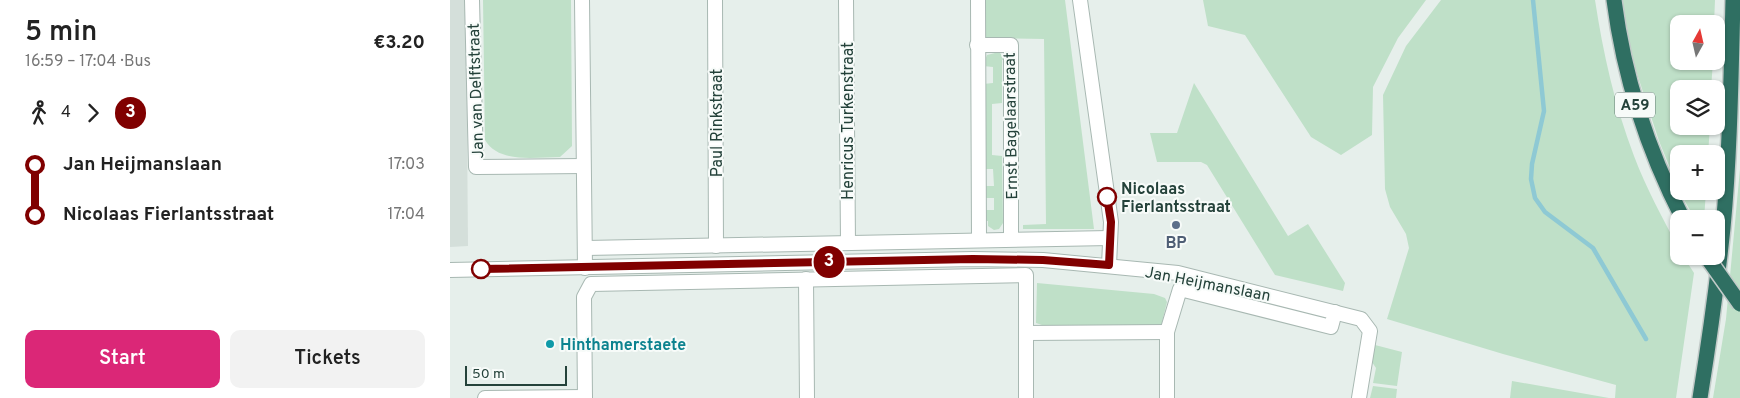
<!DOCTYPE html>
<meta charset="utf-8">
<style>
body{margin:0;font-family:Overpass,sans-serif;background:#f2f2f2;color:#222;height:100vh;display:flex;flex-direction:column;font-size:19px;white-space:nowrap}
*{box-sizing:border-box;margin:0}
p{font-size:16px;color:#767676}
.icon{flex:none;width:28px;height:28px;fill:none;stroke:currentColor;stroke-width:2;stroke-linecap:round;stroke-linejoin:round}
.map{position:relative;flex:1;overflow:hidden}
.drawer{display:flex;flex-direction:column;background:#fff;width:450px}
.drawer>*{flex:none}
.badge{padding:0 10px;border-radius:16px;font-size:18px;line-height:32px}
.needle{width:32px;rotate:8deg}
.buttons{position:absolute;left:1220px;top:15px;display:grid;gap:10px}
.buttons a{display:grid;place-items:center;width:55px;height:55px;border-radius:10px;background:#fff;box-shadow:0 1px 4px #0004;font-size:25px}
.scale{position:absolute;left:15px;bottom:12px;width:102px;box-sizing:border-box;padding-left:5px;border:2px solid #24423a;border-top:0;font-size:14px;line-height:18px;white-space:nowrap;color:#24423a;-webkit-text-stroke:4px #f7fbf9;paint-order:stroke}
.map>.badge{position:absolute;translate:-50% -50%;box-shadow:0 0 0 2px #fff}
.legs{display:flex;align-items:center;gap:8px;height:55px;padding:0 25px;font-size:16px}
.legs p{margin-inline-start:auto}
.overview{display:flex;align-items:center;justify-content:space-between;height:85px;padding:0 25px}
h1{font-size:28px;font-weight:600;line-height:38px}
.cta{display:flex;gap:10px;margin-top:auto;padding:10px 25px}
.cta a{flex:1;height:58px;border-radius:10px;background:#db2777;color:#fff;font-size:20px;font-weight:600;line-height:58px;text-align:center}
.cta a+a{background:#f2f2f2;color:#222}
ul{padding:0 25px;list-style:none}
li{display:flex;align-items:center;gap:18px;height:50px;font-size:19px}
li i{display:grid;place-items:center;width:8px;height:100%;margin:0 6px;background:currentColor}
li i::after{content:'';width:12px;height:12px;margin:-6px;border:4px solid;border-radius:50%;background:#fff}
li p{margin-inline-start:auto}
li:first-child i{background:linear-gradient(#0000 50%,currentColor 0)}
li:last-child i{background:linear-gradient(currentColor 50%,#0000 0)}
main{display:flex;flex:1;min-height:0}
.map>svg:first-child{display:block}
.built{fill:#d4dfda}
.green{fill:#bfe0c8}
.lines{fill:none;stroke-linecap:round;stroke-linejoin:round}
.stream{stroke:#8ec9d4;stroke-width:4.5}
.minor-casing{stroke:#a8b8b2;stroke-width:16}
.highway-casing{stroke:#c2cac8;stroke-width:18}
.minor{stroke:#fff;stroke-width:14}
.highway{stroke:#2f6f62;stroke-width:15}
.highway-bridge-casing{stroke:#c2cac8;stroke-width:18;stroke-linecap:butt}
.highway-bridge{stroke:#2f6f62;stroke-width:15}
.line-1-casing{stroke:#fff;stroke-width:11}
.line-1{stroke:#800000;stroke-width:8}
.stop-1-dot{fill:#fff;stroke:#800000;stroke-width:2.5}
.service-dot{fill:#5c6f8a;stroke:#f7fbf9;stroke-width:2}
.culture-dot{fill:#0f9aa8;stroke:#f7fbf9;stroke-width:2}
.labels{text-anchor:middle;stroke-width:4;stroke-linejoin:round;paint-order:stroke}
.shield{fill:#f7fbf9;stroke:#637a73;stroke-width:1}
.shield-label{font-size:15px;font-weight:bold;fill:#24423a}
.street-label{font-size:16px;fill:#24423a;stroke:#f7fbf9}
.stop-label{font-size:16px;font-weight:bold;fill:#24423a;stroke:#f7fbf9;text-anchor:start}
.service-label{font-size:16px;font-weight:bold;fill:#4e5e75;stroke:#f7fbf9}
.culture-label{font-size:16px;font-weight:bold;fill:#0d838f;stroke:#f7fbf9;text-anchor:start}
</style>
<main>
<section class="drawer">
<div class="overview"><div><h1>5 min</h1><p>16:59 – 17:04 · Bus</p></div><b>€3.20</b></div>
<div class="legs"><svg class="icon" aria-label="walk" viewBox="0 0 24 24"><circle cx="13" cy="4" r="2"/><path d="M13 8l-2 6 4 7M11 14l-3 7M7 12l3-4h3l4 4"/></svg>4<svg class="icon" aria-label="forward" viewBox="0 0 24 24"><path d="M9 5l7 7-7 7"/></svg><b class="badge" style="background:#800000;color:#fff">3</b></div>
<ul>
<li><i style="color:#800000"></i><b>Jan Heijmanslaan</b><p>17:03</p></li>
<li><i style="color:#800000"></i><b>Nicolaas Fierlantsstraat</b><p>17:04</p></li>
</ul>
<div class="cta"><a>Start</a><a>Tickets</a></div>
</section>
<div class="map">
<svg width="1290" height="398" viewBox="0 0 1290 398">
<rect width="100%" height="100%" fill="#e6efeb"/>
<!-- built -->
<polygon class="built" points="0,0 16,0 18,246 0,247"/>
<!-- green -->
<g class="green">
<path d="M33,0h88l1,146 -12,11c-24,0 -61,7 -75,-17z"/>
<polygon points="529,0 615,0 644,229 573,229 573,225 596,224 594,39 529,38"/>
<polygon points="753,0 976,0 948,38 923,87 922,135 891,155 861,137 795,35 758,26"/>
<path d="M991,0h154c8,53 20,106 39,156 12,32 29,63 45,93v7h4l11,17 -18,125h-61l1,-13 -113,-31 -116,-35 22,-71 -3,-14 -16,-27 -5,-18 -2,-94 23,-49z"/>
<polygon points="1172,0 1265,0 1264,24 1229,24 1229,61 1263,61 1261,89 1229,89 1229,126 1260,126 1258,154 1229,154 1229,190 1209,141 1178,46"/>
<polygon points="549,52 556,59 552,60 552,103 542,104 542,155 552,156 553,223 549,229 544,230 538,226 538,221 534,221 534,210 544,210 544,198 534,198 534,186 544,186 543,169 534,169 533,84 543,83 543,67 533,66 537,55"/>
<polygon points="744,83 838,236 858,224 895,283 893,291 825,275 757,165 751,162 707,162 700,133 727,133"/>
<polygon points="1290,169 1290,398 1263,398 1276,319"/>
<polygon points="1229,191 1256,191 1254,219 1245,219"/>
<polygon points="587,283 704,294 715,298 717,302 711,326 598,327 586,323"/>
<polygon points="925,345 952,352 947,386 923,383 926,368 922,362"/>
<polygon points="1062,381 1159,398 1060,398"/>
<polygon points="923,386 947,389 946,398 920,398"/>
</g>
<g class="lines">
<!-- stream -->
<polyline class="stream" points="1083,0 1094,111 1082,164 1081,179 1085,198 1095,212 1143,248 1196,339"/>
<!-- minor casing -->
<g class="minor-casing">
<g id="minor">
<polyline points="22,0 26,167 133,166"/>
<polyline points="132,0 135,268"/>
<polyline points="265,0 266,246"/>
<polyline points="396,0 398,243"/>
<polyline points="528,0 529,239"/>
<polyline points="630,0 661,222 659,265"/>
<polyline points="527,45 561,45 561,239"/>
<polyline points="136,248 660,238"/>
<polyline points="0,270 523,259 593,260 728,273 911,319 920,331 909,398"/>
<polyline points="356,279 357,398"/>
<polyline points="576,333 717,332"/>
<polyline points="35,398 135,397"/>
<polyline points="135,398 134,297 141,284 576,275 576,398"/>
<polyline points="717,398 717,332 730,289 881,327 885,312"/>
</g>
</g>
<!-- highway casing -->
<g class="highway-casing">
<g id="highway">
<path d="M1164,0c10,78 33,149 69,219"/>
<path d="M1250,398c9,-56 17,-113 23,-170 7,-75 8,-152 10,-228"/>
</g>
</g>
<!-- minor -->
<use href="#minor" class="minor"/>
<!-- highway -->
<use href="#highway" class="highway"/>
<!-- highway-bridge casing -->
<g class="highway-bridge-casing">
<polyline id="highway-bridge" points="1256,256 1290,304"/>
</g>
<!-- highway-bridge -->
<use href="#highway-bridge" class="highway-bridge"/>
</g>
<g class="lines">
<!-- line-1 casing -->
<g class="line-1-casing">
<polyline id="line-1" points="31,269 523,259 593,260 659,265 661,222 657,197"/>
</g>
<!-- line-1 -->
<use href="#line-1" class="line-1"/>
</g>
<!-- markers -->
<g class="stop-1-dot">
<circle cx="657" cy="197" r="9"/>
<circle cx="31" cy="269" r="9"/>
</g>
<circle class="service-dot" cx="726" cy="225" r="5"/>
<circle class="culture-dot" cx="100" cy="344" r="5"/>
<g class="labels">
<!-- shield labels -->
<rect class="shield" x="1165" y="92.5" width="40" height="25" rx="4"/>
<g class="shield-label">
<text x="1185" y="110">A59</text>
</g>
<!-- street labels -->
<g class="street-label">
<text transform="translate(25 91) rotate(-92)" y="6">Jan van Delftstraat</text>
<text transform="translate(397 121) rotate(-90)" y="6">Henricus Turkenstraat</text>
<text transform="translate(266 123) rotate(-90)" y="6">Paul Rinkstraat</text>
<text transform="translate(560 126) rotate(-91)" y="6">Ernst Bagelaarstraat</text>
<text transform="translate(758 283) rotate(11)" y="6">Jan Heijmanslaan</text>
</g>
<!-- stop labels -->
<g class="stop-label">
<text x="671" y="194">Nicolaas<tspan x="671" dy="18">Fierlantsstraat</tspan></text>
</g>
<!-- service labels -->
<g class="service-label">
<text x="726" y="248">BP</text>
</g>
<!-- culture labels -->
<g class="culture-label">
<text x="110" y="350">Hinthamerstaete</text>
</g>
</g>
</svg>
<div class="buttons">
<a><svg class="needle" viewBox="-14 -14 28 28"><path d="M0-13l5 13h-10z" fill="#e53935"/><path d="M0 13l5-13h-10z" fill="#767676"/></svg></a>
<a><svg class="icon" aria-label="layers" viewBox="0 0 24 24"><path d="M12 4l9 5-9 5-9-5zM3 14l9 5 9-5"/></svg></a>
<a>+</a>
<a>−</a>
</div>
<div class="scale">50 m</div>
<b class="badge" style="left:379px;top:262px;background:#800000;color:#fff">3</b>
</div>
</main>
